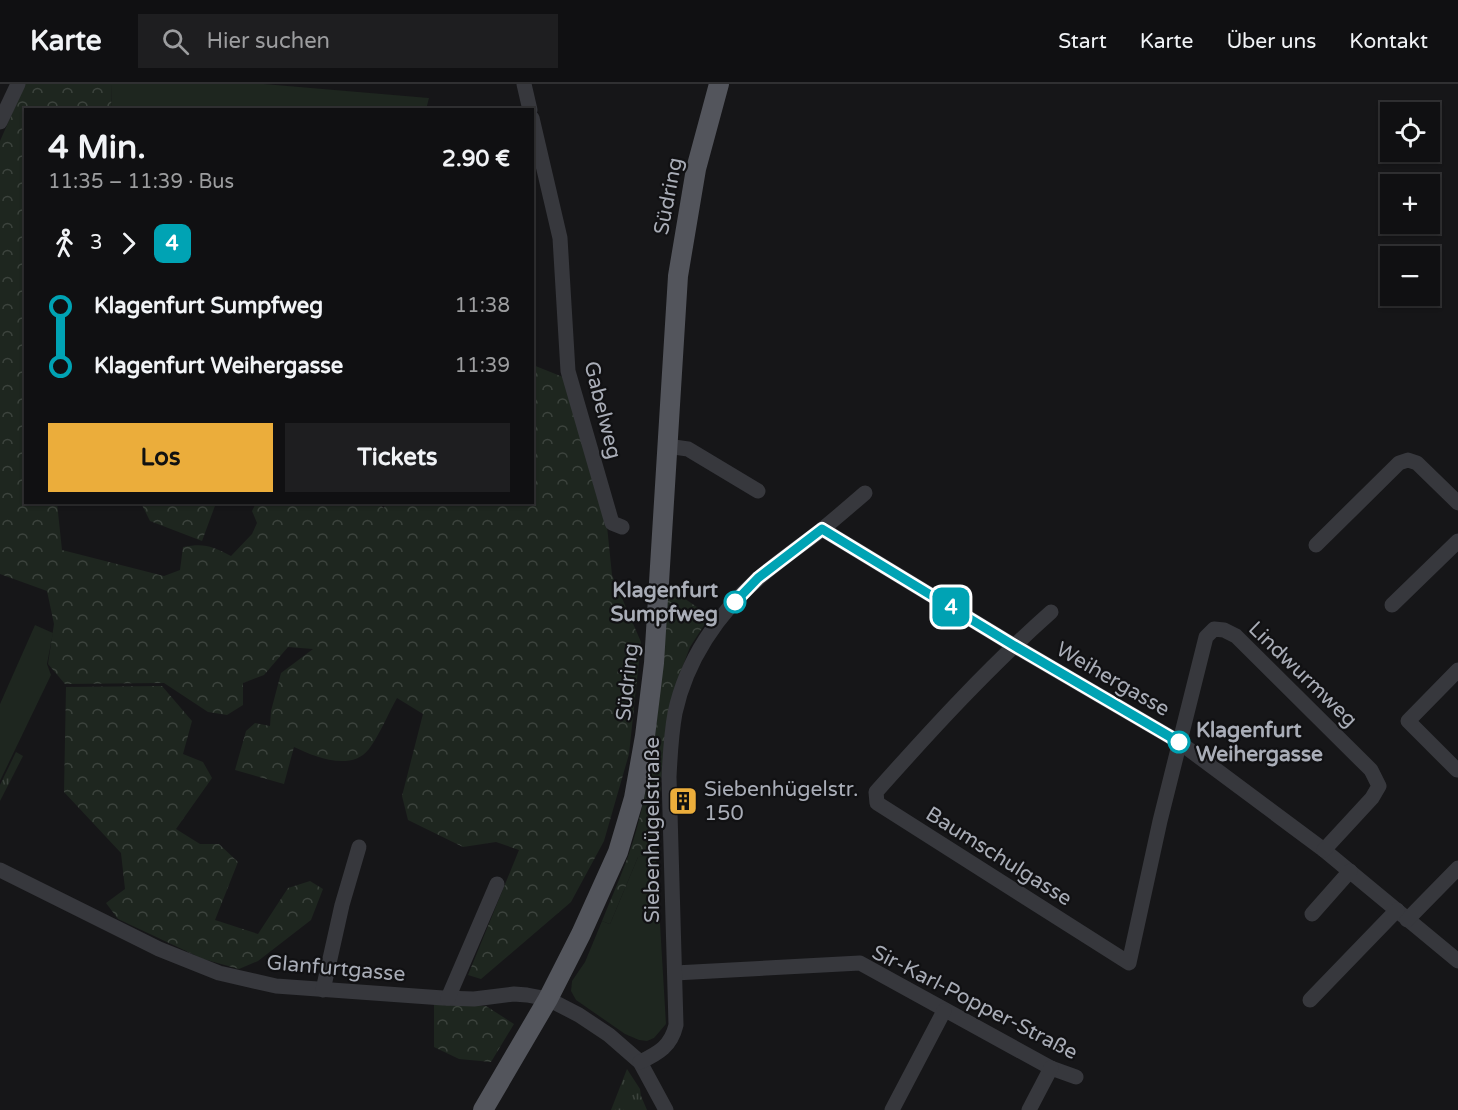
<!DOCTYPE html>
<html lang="de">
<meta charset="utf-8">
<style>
body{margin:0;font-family:"Varela Round",sans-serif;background:#1e1e20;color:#f1f3f6;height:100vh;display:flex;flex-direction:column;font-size:22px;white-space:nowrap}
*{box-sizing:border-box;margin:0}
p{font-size:20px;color:#9c9d9f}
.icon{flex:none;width:33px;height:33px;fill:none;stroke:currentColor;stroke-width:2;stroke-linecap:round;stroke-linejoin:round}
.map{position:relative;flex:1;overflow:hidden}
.details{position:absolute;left:24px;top:24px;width:510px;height:396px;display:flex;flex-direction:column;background:#101012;border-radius:0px;box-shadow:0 2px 4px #0004,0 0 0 2px #303032}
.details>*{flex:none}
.badge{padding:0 12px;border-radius:9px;font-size:21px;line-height:39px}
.fabs{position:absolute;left:1380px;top:18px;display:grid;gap:12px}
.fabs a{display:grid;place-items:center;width:60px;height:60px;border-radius:0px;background:#101012;box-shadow:0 2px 4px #0004,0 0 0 2px #303032;font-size:30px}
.map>.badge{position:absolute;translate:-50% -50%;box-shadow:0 0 0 3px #fff}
.legs{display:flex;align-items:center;gap:9px;height:66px;padding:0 24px;font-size:20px}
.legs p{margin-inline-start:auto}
.overview{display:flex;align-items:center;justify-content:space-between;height:102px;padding:0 24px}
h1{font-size:33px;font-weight:700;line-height:45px}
.primary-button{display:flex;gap:12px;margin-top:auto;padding:12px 24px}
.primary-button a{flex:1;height:69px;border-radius:0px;background:#ebad3b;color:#111;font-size:24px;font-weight:700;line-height:69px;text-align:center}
.primary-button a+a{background:#1e1e20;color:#f1f3f6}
ul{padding:0 24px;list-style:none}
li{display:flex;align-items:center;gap:21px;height:60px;font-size:22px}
li i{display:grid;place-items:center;width:9px;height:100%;margin:0 8px;background:currentColor}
li i::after{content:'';width:15px;height:15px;margin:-8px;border:4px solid;border-radius:50%;background:#101012}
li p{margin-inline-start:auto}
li:first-child i{background:linear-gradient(#0000 50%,currentColor 0)}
li:last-child i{background:linear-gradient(currentColor 50%,#0000 0)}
header{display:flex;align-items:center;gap:36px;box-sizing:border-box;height:84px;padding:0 30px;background:#101012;border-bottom:2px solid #303032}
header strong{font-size:28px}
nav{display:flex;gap:33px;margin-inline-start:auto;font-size:21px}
.search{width:420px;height:54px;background:#1e1e20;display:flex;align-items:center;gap:15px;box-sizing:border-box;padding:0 21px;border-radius:0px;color:#9c9d9f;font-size:22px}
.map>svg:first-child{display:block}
.grass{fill:#1e261f}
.forest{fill:url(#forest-crowns)}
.park{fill:url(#park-tufts)}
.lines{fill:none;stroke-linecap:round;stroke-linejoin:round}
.minor{stroke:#37383d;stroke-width:15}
.major{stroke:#53555c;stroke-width:20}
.line-1-casing{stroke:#fff;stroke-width:14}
.line-1{stroke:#00a3b4;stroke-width:9}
.stop-1-dot{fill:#fff;stroke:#00a3b4;stroke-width:3}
.labels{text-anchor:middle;stroke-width:4.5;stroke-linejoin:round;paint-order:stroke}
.street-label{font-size:21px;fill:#a9adb7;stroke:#111113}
.stop-label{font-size:21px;font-weight:bold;fill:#a9adb7;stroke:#111113;text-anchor:end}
.poi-label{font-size:21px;fill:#a9adb7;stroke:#111113;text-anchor:start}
</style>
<header>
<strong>Karte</strong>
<div class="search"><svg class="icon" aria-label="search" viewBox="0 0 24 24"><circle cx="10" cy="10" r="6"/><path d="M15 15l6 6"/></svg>Hier suchen</div>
<nav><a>Start</a><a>Karte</a><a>Über uns</a><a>Kontakt</a></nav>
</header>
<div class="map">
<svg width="1458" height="1026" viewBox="0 0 1458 1026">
<defs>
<pattern id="forest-crowns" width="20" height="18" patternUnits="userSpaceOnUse" patternTransform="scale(1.5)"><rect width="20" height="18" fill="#1e261f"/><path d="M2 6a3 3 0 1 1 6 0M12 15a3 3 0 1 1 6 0" fill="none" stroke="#3c433d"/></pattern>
<pattern id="park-tufts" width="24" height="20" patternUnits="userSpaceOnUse" patternTransform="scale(1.5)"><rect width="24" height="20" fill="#1e261f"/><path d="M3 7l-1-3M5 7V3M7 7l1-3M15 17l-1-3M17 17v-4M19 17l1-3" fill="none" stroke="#3c433d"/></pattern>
</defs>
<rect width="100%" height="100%" fill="#161618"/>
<!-- grass -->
<g class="grass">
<polygon points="112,0 264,0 429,14 426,26 111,26"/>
<polygon points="35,541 53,549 47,580 51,591 0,697 0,620"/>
<polygon points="656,772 666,940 654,954 647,957 639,956 625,950 576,916 571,907 572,897 585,878 602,837 610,840 638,773"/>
</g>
<!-- forest -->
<g class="forest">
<path d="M25,0h87l-1,25 -85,1v392l31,1 5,47 102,26 16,-6 3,-23c21,-4 29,-1 48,9l21,-22 5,-11 -5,-12 4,-8 120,-1 8,6 2,-6h146l1,-137 30,12 44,149 5,49 29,67 -12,112 -25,87 -33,61 -90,77 -13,-4 51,-125 -23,-8 -33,5 -55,-27 -6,-24 21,-82 -26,-16c-9,16 -17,36 -28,51 -18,23 -54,8 -75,-2l-10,37 -49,-14 11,-39 9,-8 15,3 1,-15 10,-38 32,-24 -25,-2 -24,28 -21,8v22l-16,10 -19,-3 -44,-29 -99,1 -17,-20 6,-40 -7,-33 -47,-17v-433z"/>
<polygon points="141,419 216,418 216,419 202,457 150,437"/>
<path d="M667,506l11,4 32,22 -20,31 -15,40 -13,81 -6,88 -18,1 -28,67 -8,-3c12,-30 26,-60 34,-90 22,-78 26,-161 31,-241z"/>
<polygon points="162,602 192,637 183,670 203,678 212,694 176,745 200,760 219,760 238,778 215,836 258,850 288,804 310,797 323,805 311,836 258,877 239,885 203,875 118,835 106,819 125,805 121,769 64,708 66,603"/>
<polygon points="434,919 486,922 514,940 491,978 459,975 434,963"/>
</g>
<!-- park -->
<g class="park">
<polygon points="16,668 23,672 0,717 0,701"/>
<polygon points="627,985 640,1005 641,1012 647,1026 611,1026"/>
</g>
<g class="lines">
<!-- minor -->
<g class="minor">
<polyline points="524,0 530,26"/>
<polyline points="532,34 560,154 568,287 612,439 622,443"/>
<polyline points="0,38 18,0"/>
<polyline points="667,362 688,365 758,407"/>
<polyline points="822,445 1013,561 1179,658 1324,766 1458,877"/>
<polyline points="1316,461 1399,379 1408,376 1417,379 1458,419"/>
<polyline points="1392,521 1458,457"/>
<path d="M1051,528c-63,56 -119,117 -175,180l1,11 252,160 31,-142 46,-184 8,-8 10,1 12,6 135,134 8,16 -7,12 -48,52"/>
<polyline points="1457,686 1408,637 1458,586"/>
<polyline points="0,786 159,865 219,889 276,902 443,914 474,915 514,910 527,911 548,915 579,931 609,951 640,978 666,1026"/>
<polyline points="1312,830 1350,787"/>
<polyline points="1407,836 1458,784"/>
<polyline points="675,889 860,879 1051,984 1076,993"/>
<polyline points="323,906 342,821 359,763"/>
<polyline points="448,914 497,800"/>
<polyline points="1310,916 1397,826"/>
<path d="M640,978c19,-9 31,-16 36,-37l-7,-248c1,-21 2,-42 6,-64 11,-52 43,-100 83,-134 19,-17 41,-32 62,-48 15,-12 30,-25 45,-38"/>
<polyline points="892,1026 944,927"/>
<polyline points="1029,1026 1051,984"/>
</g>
<!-- major -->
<polyline class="major" points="483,1026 548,915 581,850 618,768 634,714 645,652 654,579 678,192 696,85 719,0"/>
</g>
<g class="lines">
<!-- line-1 casing -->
<g class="line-1-casing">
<polyline id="line-1" points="735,518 758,494 822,445 1013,561 1179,658"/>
</g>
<!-- line-1 -->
<use href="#line-1" class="line-1"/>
</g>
<!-- icons -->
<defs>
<g id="building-square" transform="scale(1.5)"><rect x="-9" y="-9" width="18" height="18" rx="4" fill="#ebad3b" stroke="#111113"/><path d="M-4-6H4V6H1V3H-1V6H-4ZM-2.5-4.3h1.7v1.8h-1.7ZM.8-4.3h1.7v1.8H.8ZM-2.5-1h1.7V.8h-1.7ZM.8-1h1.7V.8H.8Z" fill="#111"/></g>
</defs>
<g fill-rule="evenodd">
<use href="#building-square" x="683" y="717"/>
</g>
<!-- markers -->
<g class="stop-1-dot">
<circle cx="735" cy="518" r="10"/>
<circle cx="1179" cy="658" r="10"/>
</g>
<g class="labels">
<!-- street labels -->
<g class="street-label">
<text transform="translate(668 112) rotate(-79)" y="7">Südring</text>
<text transform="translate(603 326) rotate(76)" y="7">Gabelweg</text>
<text transform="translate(1303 590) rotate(44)" y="7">Lindwurmweg</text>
<text transform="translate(1113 595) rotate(30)" y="7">Weihergasse</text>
<text transform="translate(627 598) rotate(-84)" y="7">Südring</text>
<text transform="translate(652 746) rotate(-90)" y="7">Siebenhügelstraße</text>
<text transform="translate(999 772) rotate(32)" y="7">Baumschulgasse</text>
<text transform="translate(336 884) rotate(5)" y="7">Glanfurtgasse</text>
<text transform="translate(975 918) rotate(27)" y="7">Sir-Karl-Popper-Straße</text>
</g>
<!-- stop labels -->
<g class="stop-label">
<text x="718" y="513">Klagenfurt<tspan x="718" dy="24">Sumpfweg</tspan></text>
<text x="1196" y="653" text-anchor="start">Klagenfurt<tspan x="1196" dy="24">Weihergasse</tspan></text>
</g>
<!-- poi labels -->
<g class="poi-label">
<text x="704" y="712">Siebenhügelstr.<tspan x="704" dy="24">150</tspan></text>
</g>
</g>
</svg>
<div class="fabs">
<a><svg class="icon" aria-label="locate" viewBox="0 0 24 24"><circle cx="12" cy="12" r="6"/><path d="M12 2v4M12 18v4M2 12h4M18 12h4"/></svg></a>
<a>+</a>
<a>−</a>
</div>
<b class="badge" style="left:951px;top:523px;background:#00a3b4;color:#fff">4</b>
<section class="details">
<div class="overview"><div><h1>4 Min.</h1><p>11:35 – 11:39 · Bus</p></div><b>2.90 €</b></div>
<div class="legs"><svg class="icon" aria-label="walk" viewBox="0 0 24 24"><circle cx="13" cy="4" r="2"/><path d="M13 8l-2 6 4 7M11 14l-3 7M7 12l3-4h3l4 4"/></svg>3<svg class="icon" aria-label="forward" viewBox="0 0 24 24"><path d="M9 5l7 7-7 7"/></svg><b class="badge" style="background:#00a3b4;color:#fff">4</b></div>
<ul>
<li><i style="color:#00a3b4"></i><b>Klagenfurt Sumpfweg</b><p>11:38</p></li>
<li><i style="color:#00a3b4"></i><b>Klagenfurt Weihergasse</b><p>11:39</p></li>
</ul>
<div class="primary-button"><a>Los</a><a>Tickets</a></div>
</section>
</div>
